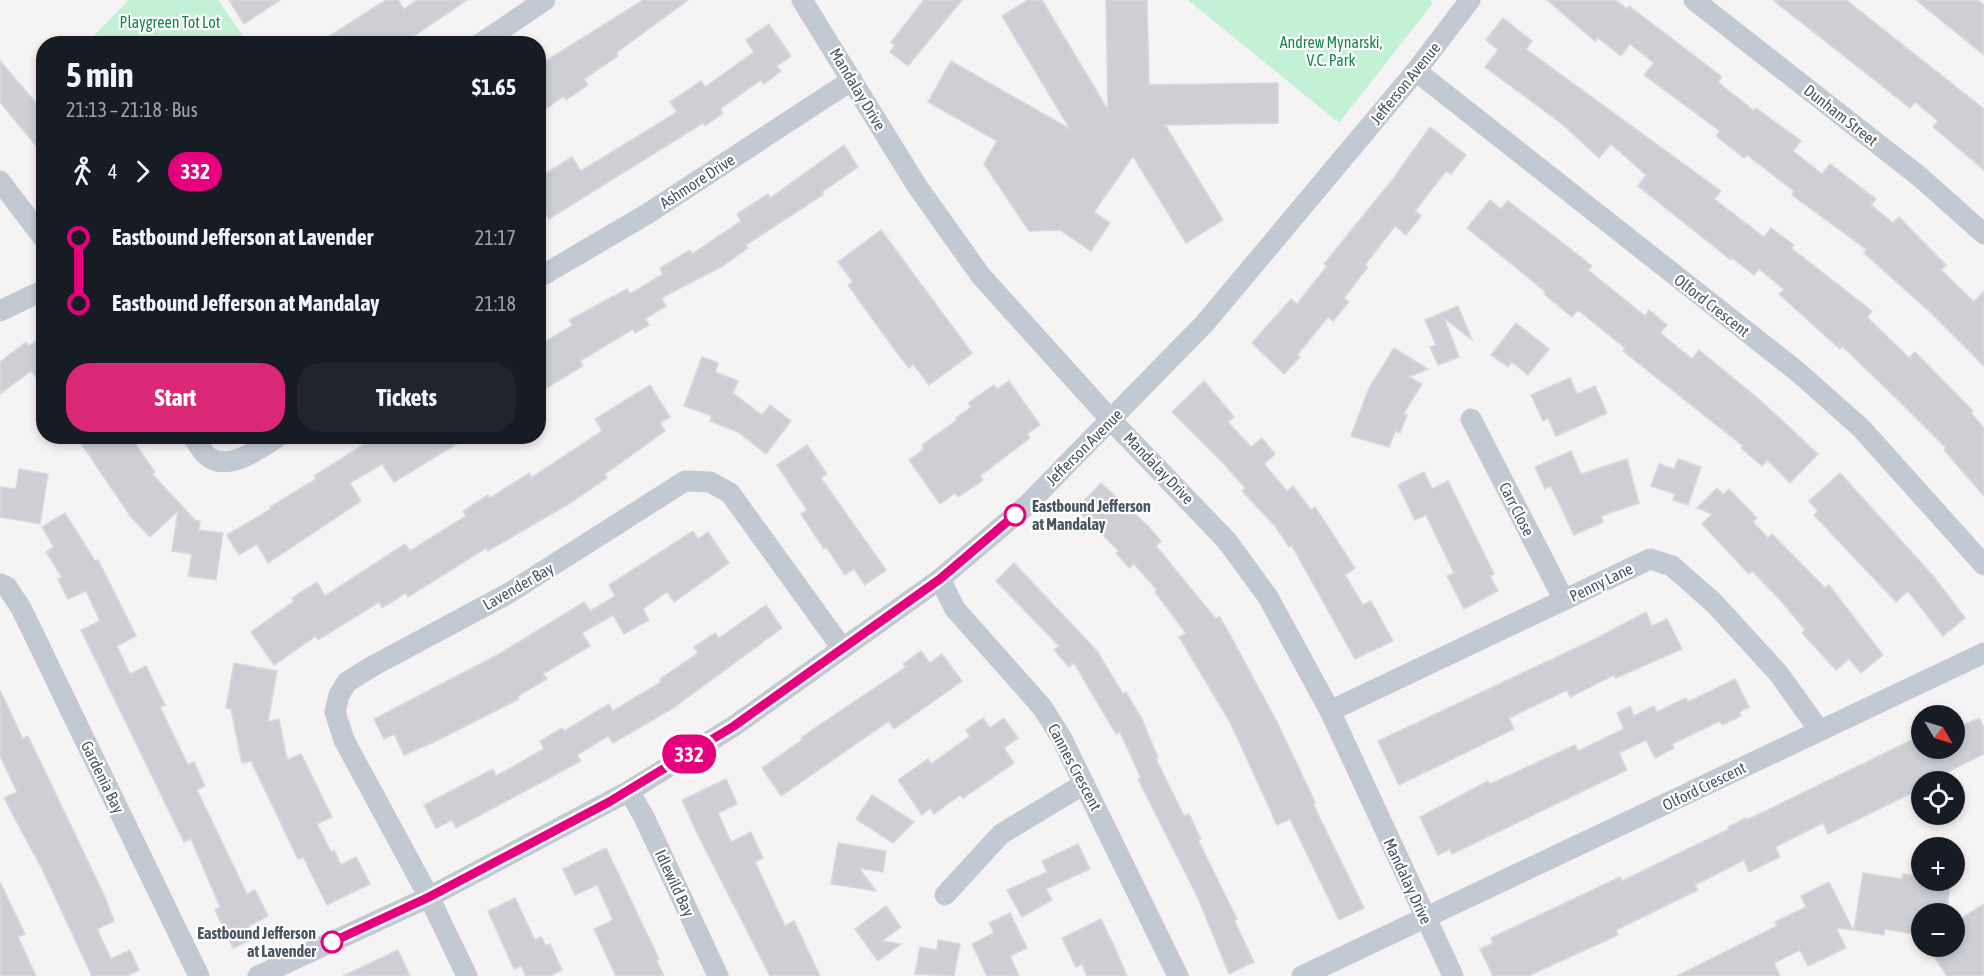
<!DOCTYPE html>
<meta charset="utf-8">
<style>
body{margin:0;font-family:"Asap Condensed",sans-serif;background:#20242c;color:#f1f3f6;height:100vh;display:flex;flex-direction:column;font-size:22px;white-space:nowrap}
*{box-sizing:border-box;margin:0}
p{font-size:20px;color:#9ea1a6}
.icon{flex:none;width:33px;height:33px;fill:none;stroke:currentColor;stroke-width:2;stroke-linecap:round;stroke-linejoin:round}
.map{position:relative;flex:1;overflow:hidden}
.drawer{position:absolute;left:36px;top:36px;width:510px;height:408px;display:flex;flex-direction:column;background:#171b24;border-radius:24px;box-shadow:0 3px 9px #0003}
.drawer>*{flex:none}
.badge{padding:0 12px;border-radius:20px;font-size:21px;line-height:39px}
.needle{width:39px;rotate:128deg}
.fabs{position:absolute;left:1911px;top:705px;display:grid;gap:12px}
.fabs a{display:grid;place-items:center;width:54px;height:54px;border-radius:50%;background:#171b24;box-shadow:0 3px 9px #0003;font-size:30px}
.map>.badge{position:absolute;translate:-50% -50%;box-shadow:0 0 0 3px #fff}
.legs{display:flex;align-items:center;gap:9px;height:66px;padding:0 30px;font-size:20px}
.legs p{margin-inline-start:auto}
.headline{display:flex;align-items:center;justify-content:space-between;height:102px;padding:0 30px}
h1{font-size:33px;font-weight:700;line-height:45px}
.button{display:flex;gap:12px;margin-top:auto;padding:12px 30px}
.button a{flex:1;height:69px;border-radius:24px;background:#db2777;color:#fff;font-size:24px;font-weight:700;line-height:69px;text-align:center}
.button a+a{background:#20242c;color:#f1f3f6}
ul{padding:0 30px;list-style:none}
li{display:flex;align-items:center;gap:21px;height:66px;font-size:22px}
li i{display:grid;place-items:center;width:9px;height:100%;margin:0 8px;background:currentColor}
li i::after{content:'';width:15px;height:15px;margin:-8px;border:4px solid;border-radius:50%;background:#171b24}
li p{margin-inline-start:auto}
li:first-child i{background:linear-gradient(#0000 50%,currentColor 0)}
li:last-child i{background:linear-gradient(currentColor 50%,#0000 0)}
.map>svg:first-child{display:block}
.green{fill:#c3f1d5}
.building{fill:#cdcfd5;stroke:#d7d9de;stroke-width:1.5}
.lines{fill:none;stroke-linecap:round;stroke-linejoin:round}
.minor{stroke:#c1cad2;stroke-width:21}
.line-1-casing{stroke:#fff;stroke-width:14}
.line-1{stroke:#e6007e;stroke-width:9}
.stop-1-dot{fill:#fff;stroke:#e6007e;stroke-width:3}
.labels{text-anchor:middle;stroke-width:4.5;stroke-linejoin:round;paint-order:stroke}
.park-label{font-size:16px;fill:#17864f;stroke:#fff}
.street-label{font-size:16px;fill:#4a5661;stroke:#fff}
.stop-label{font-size:16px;font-weight:bold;fill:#4a5661;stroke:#fff;text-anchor:start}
</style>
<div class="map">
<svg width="1984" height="976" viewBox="0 0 1984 976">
<rect width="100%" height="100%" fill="#f5f3f3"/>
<!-- green -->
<g class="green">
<polygon points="129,0 218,0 248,43 87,43"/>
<polygon points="1188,0 1430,0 1433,3 1339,123"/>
</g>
<!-- building -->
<g class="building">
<polygon points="229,0 280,0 244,24"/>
<polygon points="386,0 398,0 404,9 417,0 467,0 402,44 317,44"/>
<polygon points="643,0 688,0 616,53 618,56 584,79 588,85 566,100 564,96 538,114 538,66"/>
<polygon points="924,0 962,0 908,66 890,52 895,45 891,42"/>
<polygon points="1028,0 1042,0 1108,110 1106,0 1147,0 1149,85 1278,83 1278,123 1165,125 1223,220 1186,243 1133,156 1094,212 1110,223 1091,251 1060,230 1029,231 984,164 997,141 928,102 951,61 1070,129 1002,16"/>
<polygon points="1547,0 1615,0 1627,9 1629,6 1722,77 1718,82 1754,111 1756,108 1801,141 1793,151 1822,174 1830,164 1876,199 1871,205 1893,223 1899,217 1946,265 1941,270 1974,302 1984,291 1984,366 1929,311 1864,253 1867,250 1792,195 1794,191 1747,155 1744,158 1716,136 1720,131 1644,75 1654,63 1630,44 1621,56 1598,38 1595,41"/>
<polygon points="1773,0 1846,0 1984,109 1984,170 1933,127 1938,121 1915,102 1910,108"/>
<polygon points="1916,0 1977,0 1984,5 1984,55"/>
<polygon points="1503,18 1532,41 1526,49 1721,191 1714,199 1764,237 1771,228 1794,245 1791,248 1872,311 1867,317 1909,358 1915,352 1973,411 1971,413 1984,428 1984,496 1944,450 1946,448 1897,399 1842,346 1840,349 1779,294 1784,289 1759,269 1754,275 1732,258 1731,260 1638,186 1646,175 1611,144 1599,158 1562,124 1485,67 1498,50 1486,40"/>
<polygon points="769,24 791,56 777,66 781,71 764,84 761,80 720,109 723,113 705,126 703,123 549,219 538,203 538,178 572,157 581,171 677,112 670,102 701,81 705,87 754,52 746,40"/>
<polygon points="0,61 44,112 44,156 0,102"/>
<polygon points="1430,127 1466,155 1451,174 1446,171 1415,211 1421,216 1406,235 1395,226 1365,265 1368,267 1344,298 1349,302 1333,321 1328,317 1297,355 1300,357 1284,374 1252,343 1291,299 1297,304 1327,266 1324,264 1393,179"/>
<polygon points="844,145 858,167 822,192 824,194 746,245 748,248 721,267 661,298 666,306 645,319 649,325 635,333 633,329 580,361 583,366 538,393 538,346 573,325 569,320 627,289 630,294 663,274 660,268 690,250 692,254 741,221 737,214 768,194 770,198"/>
<polygon points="1490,200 1501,209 1508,201 1573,251 1592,266 1588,270 1645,316 1649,310 1667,325 1660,333 1692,359 1699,350 1761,401 1818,454 1790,483 1767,460 1762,466 1741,448 1743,446 1623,351 1625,348 1578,310 1572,317 1544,294 1546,292 1467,228"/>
<polygon points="881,230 972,353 929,385 913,364 909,368 892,346 848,285 853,282 838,262"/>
<polygon points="1458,306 1472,340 1444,318 1459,357 1438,365 1430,347 1436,345 1425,320"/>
<polygon points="1516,323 1549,349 1528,375 1512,362 1508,367 1491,355"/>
<polygon points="44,335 44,388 31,371 0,394 0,362 26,342 29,346"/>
<polygon points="1394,348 1428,369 1409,377 1422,384 1403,414 1407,415 1400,433 1395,431 1389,447 1351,436 1369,388"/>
<polygon points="702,357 718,363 715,372 738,381 733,393 762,415 770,405 791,421 766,454 738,432 710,421 712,416 684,406"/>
<polygon points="1570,378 1577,394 1595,386 1607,413 1556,436 1548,418 1543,421 1531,395"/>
<polygon points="1009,381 1040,425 1027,434 1030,438 980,476 983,480 958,497 955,493 940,504 909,460 924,449 922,445 957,420 956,418 971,407 968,403 994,385 997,389"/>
<polygon points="1204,381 1234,417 1228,422 1251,447 1262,438 1275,454 1264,464 1287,491 1293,486 1311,510 1315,507 1355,568 1345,575 1363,605 1371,601 1393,641 1355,659 1292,546 1289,547 1275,526 1242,491 1245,488 1225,465 1172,412"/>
<polygon points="650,385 670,417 660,423 665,431 605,474 607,478 567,505 488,551 486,548 408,597 406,593 382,608 379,602 318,640 316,636 274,665 251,632 294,601 292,598 317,582 325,596 405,544 410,551 466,516 463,511 488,495 490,498 529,473 531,478 602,431 595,419"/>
<polygon points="76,436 130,436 155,472 152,474 195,520 200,521 199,530 223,533 216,580 188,576 192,554 172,551 178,511 150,537 131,517"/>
<polygon points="377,436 470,436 394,482 382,464 350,483 361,501 268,563 257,544 239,555 227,535 271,509 270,507 316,479 314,476"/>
<polygon points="807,445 827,474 821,478 886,570 865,585 854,569 845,575 826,547 824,549 801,514 807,510 777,465"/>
<polygon points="1571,451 1581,474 1627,459 1639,503 1601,516 1603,522 1574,535 1551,486 1545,489 1535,467"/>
<polygon points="1678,459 1701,467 1688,505 1673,500 1675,494 1651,486 1659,464 1674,469"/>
<polygon points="19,469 48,474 40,524 0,517 0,487 16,489"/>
<polygon points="1424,472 1432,489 1448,481 1494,574 1490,576 1498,591 1464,609 1447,576 1454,573 1426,515 1415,520 1398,485"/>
<polygon points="1840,473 1934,577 1965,618 1943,636 1908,591 1896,602 1814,515 1818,511 1809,501"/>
<polygon points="1101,483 1148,526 1161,541 1156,546 1216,619 1219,616 1229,633 1277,722 1315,802 1313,804 1364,908 1339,920 1290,819 1277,825 1231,724 1179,637 1186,633 1155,592 1157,590 1134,564 1129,568 1116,553 1119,551 1076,509"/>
<polygon points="1717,488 1723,495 1729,489 1757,518 1753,522 1768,538 1772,534 1825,588 1829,585 1883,655 1861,673 1849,659 1836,670 1802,633 1805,630 1782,602 1752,571 1749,574 1702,524 1712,514 1697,508"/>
<polygon points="65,513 95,561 98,560 136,636 117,646 130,674 146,666 165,705 160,707 188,765 194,762 205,786 197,790 247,894 255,890 268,916 249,926 255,938 233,948 215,910 220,907 191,839 184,842 81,630 100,621 86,591 68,599 58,579 62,577 46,552 54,547 42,527"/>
<polygon points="693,531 698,539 708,532 729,563 674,602 667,592 643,609 649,620 624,634 613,615 582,633 590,646 543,674 547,679 518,696 519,699 434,742 404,755 394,734 384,739 374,719 501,653 584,602 590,611 615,596 609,585"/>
<polygon points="1014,563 1097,651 1123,694 1126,692 1142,719 1158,758 1156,759 1184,816 1189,814 1201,839 1198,840 1237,919 1234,920 1254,962 1229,974 1198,898 1138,779 1141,778 1120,732 1116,734 1074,663 1069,667 1054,650 1059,646 996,581"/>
<polygon points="766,605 782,628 673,708 613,743 608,736 577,755 581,761 456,828 452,820 436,828 424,805 493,769 496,776 544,749 540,741 562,728 564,731 609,704 613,711 661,682 660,679 698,653 694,647 715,633 719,638"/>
<polygon points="1646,612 1652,626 1667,619 1682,649 1616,678 1614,675 1570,697 1567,690 1509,718 1514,729 1399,785 1378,741 1597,638"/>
<polygon points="921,651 930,663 942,654 962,681 894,729 889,721 781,796 762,768 802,740 801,738 815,728 906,667 903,664"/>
<polygon points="234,663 277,671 268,722 279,719 287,760 301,754 332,817 317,824 331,852 334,850 341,865 356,857 370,884 327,905 303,857 298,859 251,761 242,763 231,709 226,708"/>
<polygon points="1735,679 1749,707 1739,712 1741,716 1722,725 1720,721 1672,744 1674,748 1655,758 1646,740 1619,753 1627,770 1452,854 1450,849 1438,855 1420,817 1488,781 1490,784 1575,745 1578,751 1624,729 1617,713 1630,706 1634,716 1654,706 1657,712 1686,698 1688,702"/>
<polygon points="0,690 23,739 28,736 105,897 114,921 97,929 111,959 130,950 139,970 127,976 92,976 42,869 4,798 17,792 0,756"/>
<polygon points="983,718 990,728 1004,718 1018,738 1004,748 1014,763 963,798 960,795 934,814 930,808 922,815 898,780 928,759 931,764 970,736 966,730"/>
<polygon points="1979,718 1984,728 1984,754 1937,777 1939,782 1922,782 1922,788 1828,834 1823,823 1775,847 1780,857 1749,872 1744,860 1695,885 1698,890 1616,930 1618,935 1528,976 1493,976 1480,949 1493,943 1491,938 1620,877 1622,881 1729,829 1728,827 1746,818 1747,820 1922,735 1922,748 1954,748 1954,729"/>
<polygon points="726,779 737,804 718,813 731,842 751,832 763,858 755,862 785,926 794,921 820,976 770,976 698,835 682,800"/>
<polygon points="872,795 914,822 893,843 856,819"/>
<polygon points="838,843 886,851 883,872 859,868 876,891 831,884"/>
<polygon points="1078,844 1090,869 1046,889 1052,900 1022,917 1007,890 1047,872 1042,861"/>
<polygon points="606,848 659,959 656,960 664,976 616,976 594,929 613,920 597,885 575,895 563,869"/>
<polygon points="1863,873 1902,879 1903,874 1922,877 1922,880 1951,880 1946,914 1917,914 1914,934 1885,929 1884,935 1854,930"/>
<polygon points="0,882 25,934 18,937 36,976 0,976"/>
<polygon points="1829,882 1853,930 1836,928 1846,948 1808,966 1800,950 1774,963 1780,976 1677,976 1777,926 1775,922 1806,907 1801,896"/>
<polygon points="515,898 535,940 541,937 546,946 550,944 562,970 550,976 526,976 521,966 514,969 488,911"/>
<polygon points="1984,904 1984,976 1947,976 1933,955 1947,946 1954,946 1954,923"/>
<polygon points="886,906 901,927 882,941 901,944 878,961 855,929"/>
<polygon points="1010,913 1027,948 1010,956 1019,976 987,976 972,944 994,933 989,923"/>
<polygon points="1101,919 1115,948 1127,976 1087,976 1082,964 1076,967 1062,938"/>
<polygon points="938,940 960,944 954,976 915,974 920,947 937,950"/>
<polygon points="398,950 410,976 343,976"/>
</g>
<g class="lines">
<!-- minor -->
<g class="minor">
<polyline points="802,0 917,186 981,276 1111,420 1227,541 1268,597 1330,711 1453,976"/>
<polyline points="1694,0 1920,177 1984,234"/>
<polyline points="480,44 545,0"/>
<polyline points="1416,71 1798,372 1861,428 1984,565"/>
<polyline points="0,181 44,239"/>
<polyline points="538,278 647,214 852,80"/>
<polyline points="0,311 44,290"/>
<polyline points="1471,419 1564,600"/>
<path d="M192,436c5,6 9,14 14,19 21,19 55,-7 73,-19"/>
<polyline points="940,579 955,609 1042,707 1061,737 1178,976"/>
<polyline points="0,584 7,587 21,608 199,976"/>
<polyline points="1330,711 1650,559 1672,566 1714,603 1779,674 1819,730"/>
<polyline points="629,791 644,817 718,976"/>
<polyline points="945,895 1001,834 1084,784"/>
<polyline points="258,976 429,897 629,791 734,726 940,579 1027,505 1205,323 1416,71 1470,0"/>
<polyline points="467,976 429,897 344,740 335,712 339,695 347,682 371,667 509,593 685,481 710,482 730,493 842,648"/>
<polyline points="1302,976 1984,653"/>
</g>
</g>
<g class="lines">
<!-- line-1 casing -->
<g class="line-1-casing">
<polyline id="line-1" points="332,942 429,897 609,802 734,726 940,579 1015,515"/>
</g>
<!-- line-1 -->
<use href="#line-1" class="line-1"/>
</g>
<!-- markers -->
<g class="stop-1-dot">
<circle cx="1015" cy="515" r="10"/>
<circle cx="332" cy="942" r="10"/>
</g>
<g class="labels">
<!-- park labels -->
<g class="park-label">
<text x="170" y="28">Playgreen Tot Lot</text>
<text x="1331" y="48">Andrew Mynarski,<tspan x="1331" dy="18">V.C. Park</tspan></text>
</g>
<!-- street labels -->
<g class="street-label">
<text transform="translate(1405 83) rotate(-51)" y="6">Jefferson Avenue</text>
<text transform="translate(858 89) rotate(59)" y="6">Mandalay Drive</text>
<text transform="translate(1841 115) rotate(38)" y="6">Dunham Street</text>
<text transform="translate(697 181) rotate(-33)" y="6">Ashmore Drive</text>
<text transform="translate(1712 305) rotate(38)" y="6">Olford Crescent</text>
<text transform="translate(1084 447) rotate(-45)" y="6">Jefferson Avenue</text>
<text transform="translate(1159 468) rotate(46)" y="6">Mandalay Drive</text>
<text transform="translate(1517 509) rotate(63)" y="6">Carr Close</text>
<text transform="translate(1601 582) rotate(-26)" y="6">Penny Lane</text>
<text transform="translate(518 586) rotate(-30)" y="6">Lavender Bay</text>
<text transform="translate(1075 767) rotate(62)" y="6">Cannes Crescent</text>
<text transform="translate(103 777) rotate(64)" y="6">Gardenia Bay</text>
<text transform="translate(1704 786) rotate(-26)" y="6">Olford Crescent</text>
<text transform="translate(1408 881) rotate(65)" y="6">Mandalay Drive</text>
<text transform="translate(675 883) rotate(65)" y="6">Idlewild Bay</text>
</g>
<!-- stop labels -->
<g class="stop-label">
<text x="1032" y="512">Eastbound Jefferson<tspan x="1032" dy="18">at Mandalay</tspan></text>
<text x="316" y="939" text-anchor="end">Eastbound Jefferson<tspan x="316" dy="18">at Lavender</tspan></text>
</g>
</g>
</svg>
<div class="fabs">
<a><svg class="needle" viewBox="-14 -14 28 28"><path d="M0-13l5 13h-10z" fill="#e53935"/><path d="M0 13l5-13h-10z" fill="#9ea1a6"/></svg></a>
<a><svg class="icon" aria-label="locate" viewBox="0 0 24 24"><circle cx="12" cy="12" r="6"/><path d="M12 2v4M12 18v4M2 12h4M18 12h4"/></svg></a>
<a>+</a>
<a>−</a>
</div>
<b class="badge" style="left:689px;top:754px;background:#e6007e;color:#fff">332</b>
<section class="drawer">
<div class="headline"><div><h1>5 min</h1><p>21:13 – 21:18 · Bus</p></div><b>$1.65</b></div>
<div class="legs"><svg class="icon" aria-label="walk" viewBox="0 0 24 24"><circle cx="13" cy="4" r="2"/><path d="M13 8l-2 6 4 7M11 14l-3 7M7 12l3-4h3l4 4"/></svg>4<svg class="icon" aria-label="forward" viewBox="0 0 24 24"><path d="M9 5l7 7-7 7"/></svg><b class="badge" style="background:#e6007e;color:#fff">332</b></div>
<ul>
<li><i style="color:#e6007e"></i><b>Eastbound Jefferson at Lavender</b><p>21:17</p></li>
<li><i style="color:#e6007e"></i><b>Eastbound Jefferson at Mandalay</b><p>21:18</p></li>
</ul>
<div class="button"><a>Start</a><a>Tickets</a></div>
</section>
</div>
